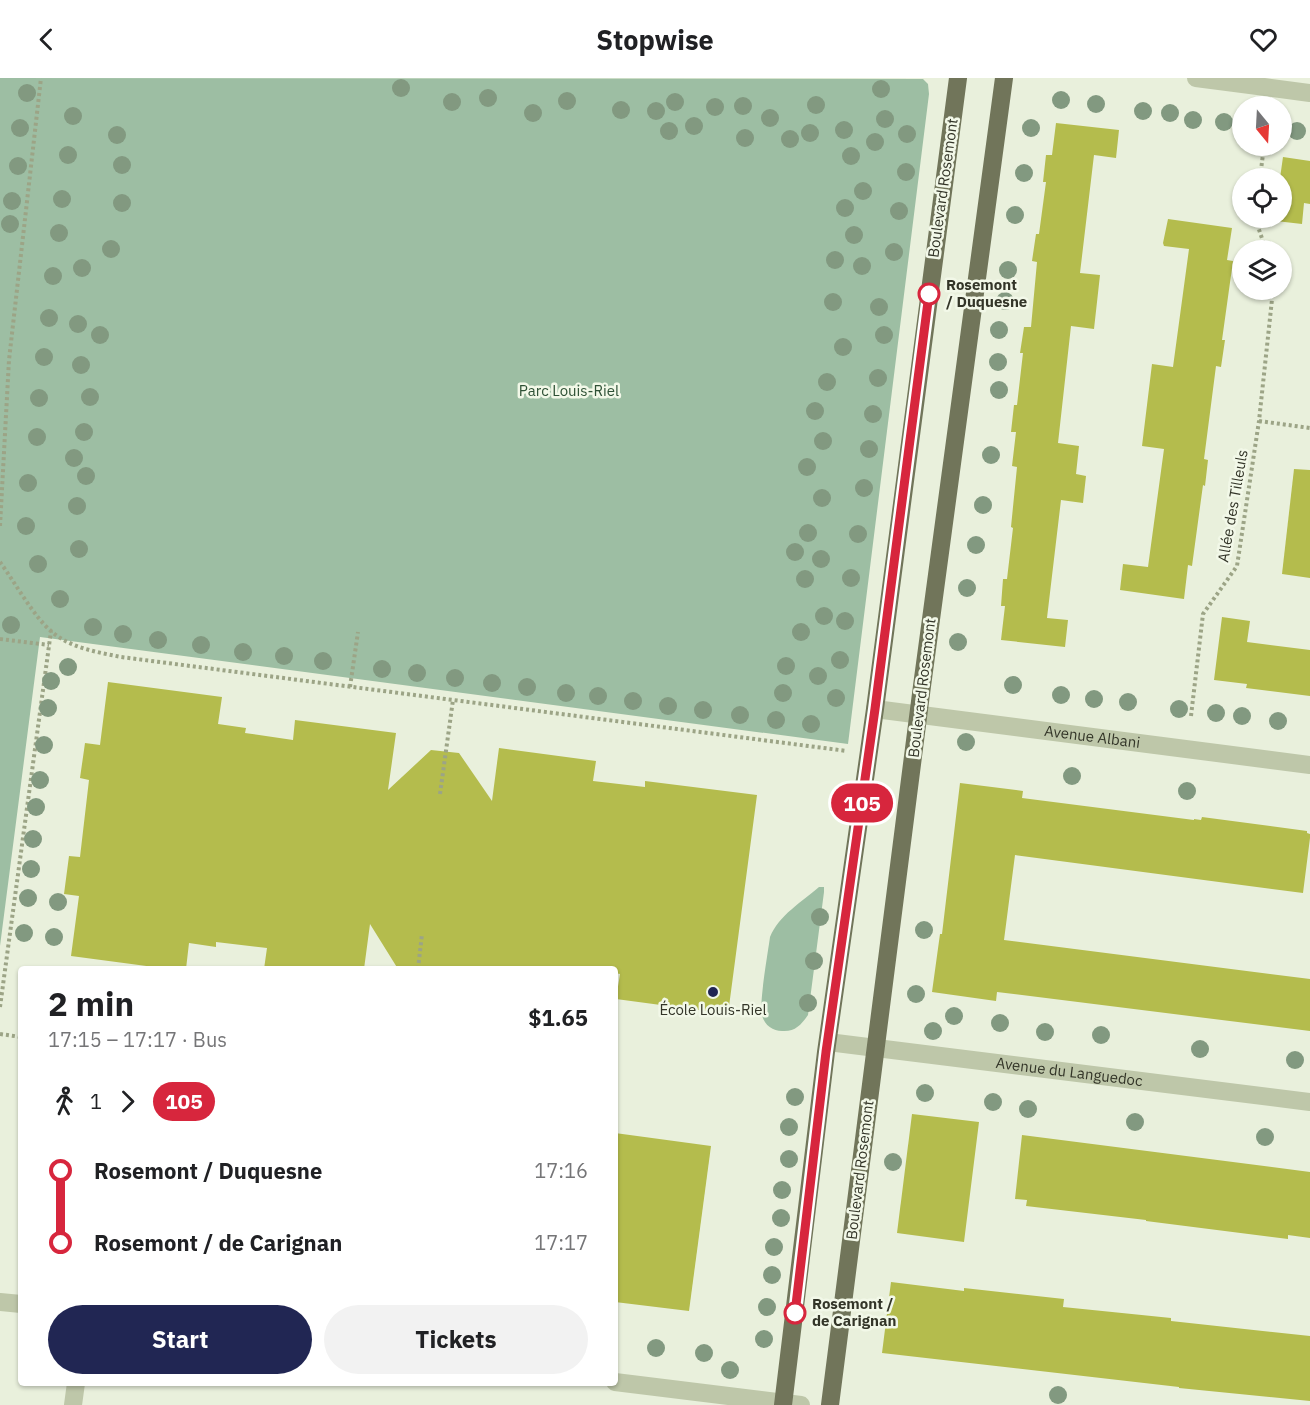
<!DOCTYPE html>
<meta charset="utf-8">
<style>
body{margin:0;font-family:"IBM Plex Sans",sans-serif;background:#f2f2f2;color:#202124;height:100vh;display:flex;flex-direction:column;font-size:22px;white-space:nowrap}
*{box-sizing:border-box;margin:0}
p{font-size:20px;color:#757577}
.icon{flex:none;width:33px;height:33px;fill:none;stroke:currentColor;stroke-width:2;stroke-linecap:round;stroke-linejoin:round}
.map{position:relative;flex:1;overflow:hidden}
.sheet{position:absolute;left:18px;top:888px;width:600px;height:420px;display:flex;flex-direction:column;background:#fff;border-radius:6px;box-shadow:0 2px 4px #0004}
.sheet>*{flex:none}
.badge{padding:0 12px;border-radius:20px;font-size:21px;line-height:39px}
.needle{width:39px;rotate:162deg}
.controls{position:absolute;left:1232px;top:18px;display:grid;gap:12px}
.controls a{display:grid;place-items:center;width:60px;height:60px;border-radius:50%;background:#fff;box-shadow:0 2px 4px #0004;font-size:30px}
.map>.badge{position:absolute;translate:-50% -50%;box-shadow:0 0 0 3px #fff}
.legs{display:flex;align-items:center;gap:9px;height:66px;padding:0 30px;font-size:20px}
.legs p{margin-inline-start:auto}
.head{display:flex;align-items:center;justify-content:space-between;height:102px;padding:0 30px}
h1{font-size:33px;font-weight:700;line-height:45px}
.cta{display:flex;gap:12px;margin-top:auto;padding:12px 30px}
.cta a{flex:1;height:69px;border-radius:36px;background:#212653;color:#fff;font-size:24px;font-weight:700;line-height:69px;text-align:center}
.cta a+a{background:#f2f2f2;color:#202124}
ul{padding:0 30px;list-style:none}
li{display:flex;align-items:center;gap:21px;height:72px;font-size:22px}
li i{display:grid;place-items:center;width:9px;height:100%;margin:0 8px;background:currentColor}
li i::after{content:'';width:15px;height:15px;margin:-8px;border:4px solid;border-radius:50%;background:#fff}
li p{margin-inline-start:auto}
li:first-child i{background:linear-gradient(#0000 50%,currentColor 0)}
li:last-child i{background:linear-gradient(currentColor 50%,#0000 0)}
header{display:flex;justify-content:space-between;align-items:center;height:78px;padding:0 30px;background:#fff;font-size:27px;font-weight:700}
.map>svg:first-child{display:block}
.green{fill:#9dbea3}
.building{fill:#b4bc4d}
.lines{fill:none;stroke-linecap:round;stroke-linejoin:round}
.path{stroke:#9ca486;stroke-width:4;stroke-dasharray:3 3;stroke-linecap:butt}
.minor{stroke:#bec7a9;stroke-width:18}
.major{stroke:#71755a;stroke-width:18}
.tree{fill:#829980}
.line-1-casing{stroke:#fff;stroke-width:14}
.line-1{stroke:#d7263d;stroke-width:9}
.stop-1-dot{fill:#fff;stroke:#d7263d;stroke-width:3}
.poi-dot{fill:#212653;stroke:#f2f8e8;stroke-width:2}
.labels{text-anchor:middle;stroke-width:5;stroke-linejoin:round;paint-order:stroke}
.street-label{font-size:15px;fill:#333528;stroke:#f2f8e8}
.stop-label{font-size:15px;font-weight:bold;fill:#333528;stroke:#f2f8e8;text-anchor:start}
.park-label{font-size:15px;fill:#2e5135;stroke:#f2f8e8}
.poi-label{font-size:15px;fill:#333528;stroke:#f2f8e8}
</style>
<header><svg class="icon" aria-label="back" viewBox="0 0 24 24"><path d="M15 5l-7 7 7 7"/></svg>Stopwise<svg class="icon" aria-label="heart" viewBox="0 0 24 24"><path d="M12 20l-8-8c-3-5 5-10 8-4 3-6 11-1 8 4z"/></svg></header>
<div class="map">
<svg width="1310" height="1327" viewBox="0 0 1310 1327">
<rect width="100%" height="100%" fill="#e9f0dc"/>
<!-- green -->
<g class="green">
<polygon points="0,0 923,1 928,6 929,16 848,666 40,559 0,868"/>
<path d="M819,809h5v5l-16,123c-7,10 -13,17 -26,16 -9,0 -18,-6 -20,-16 -3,-12 6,-63 8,-78 9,-22 32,-35 49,-50z"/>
</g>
<!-- building -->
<g class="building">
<polygon points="1056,45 1119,52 1116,80 1094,77 1080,195 1100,197 1094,251 1071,248 1058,365 1079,368 1076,396 1086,398 1083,425 1061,422 1047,540 1068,542 1065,569 1001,562 1005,528 1001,528 1003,501 1007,501 1013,450 1011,449 1017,389 1012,388 1016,354 1011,354 1014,327 1017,327 1023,275 1020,275 1024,249 1031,249 1037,184 1032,183 1036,156 1039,156 1046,104 1043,104 1046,77 1052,77"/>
<polygon points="1283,79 1310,83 1310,126 1304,125 1302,146 1276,143 1276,140 1281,140 1280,100"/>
<polygon points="1168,141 1232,150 1227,182 1233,183 1222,262 1225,262 1221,289 1216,288 1204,381 1208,382 1205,408 1203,407 1192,488 1188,487 1184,521 1120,512 1123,486 1148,489 1164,371 1142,368 1152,286 1173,289 1189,171 1164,168 1163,165"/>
<polygon points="1294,391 1310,392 1310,500 1282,496"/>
<polygon points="1222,539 1250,543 1247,564 1310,572 1310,618 1246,610 1247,606 1214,602"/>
<polygon points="108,604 222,619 218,646 246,650 245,655 293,662 295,642 396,655 388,712 431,672 459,675 492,723 499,670 596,683 593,703 645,709 645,703 757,717 728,936 616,921 620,896 615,895 615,891 398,891 370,846 364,891 264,891 267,870 216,864 216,869 189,865 186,891 169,891 71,878 79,818 64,816 69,778 80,779 89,702 80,700 85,665 100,667"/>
<polygon points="960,705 1023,713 1022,720 1194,742 1194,741 1201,742 1202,739 1307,753 1307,755 1310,756 1310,760 1303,815 1015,777 1004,862 1310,901 1310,953 997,914 996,923 932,914 940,856 942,856"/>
<polygon points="912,1036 979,1044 964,1164 897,1155"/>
<polygon points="615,1055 711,1068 689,1233 615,1224"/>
<polygon points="1022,1057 1310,1094 1310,1160 1288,1157 1288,1161 1146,1143 1146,1142 1026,1128 1027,1122 1015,1121"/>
<polygon points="891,1204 964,1213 964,1210 1064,1221 1063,1229 1171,1240 1171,1243 1310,1258 1310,1323 1179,1310 1179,1309 882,1275"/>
</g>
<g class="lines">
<!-- path -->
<g class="path">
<polyline points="1260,100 1264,68"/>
<polyline points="1255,140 1266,172"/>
<polyline points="1259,343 1310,350"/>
<polyline points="0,448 9,282 41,0"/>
<path d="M0,484c14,19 34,55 51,69 19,17 46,21 70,26l726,94"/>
<polyline points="0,561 49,567"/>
<polyline points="350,609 358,554"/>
<polyline points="1191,638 1203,536 1237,488 1259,343 1273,212"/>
<polyline points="440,716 453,622"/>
<polyline points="418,891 422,856"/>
<polyline points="0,929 51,553"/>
<polyline points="0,956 21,959"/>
</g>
<!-- minor -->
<g class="minor">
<polyline points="1196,0 1310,15"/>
<path id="s1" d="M875,631l435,56"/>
<path id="s2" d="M828,964l482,60"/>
<polyline points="0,1224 21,1226"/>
<polyline points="615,1304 801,1327"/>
<polyline points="73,1327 76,1305"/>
</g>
<!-- major -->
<g class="major">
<polyline points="783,1327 826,974 875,631 958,0"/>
<polyline points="830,1327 922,608 1004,0"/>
</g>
</g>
<!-- trees -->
<g class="tree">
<circle cx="401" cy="10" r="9"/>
<circle cx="881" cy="11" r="9"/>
<circle cx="27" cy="15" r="9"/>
<circle cx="488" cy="20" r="9"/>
<circle cx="1061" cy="22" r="9"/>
<circle cx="567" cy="23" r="9"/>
<circle cx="452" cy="24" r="9"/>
<circle cx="675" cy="24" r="9"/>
<circle cx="1096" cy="26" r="9"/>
<circle cx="816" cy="27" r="9"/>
<circle cx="743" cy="28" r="9"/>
<circle cx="715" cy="29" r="9"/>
<circle cx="621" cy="32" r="9"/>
<circle cx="656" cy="33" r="9"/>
<circle cx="1143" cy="33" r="9"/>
<circle cx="533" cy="35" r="9"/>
<circle cx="1170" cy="35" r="9"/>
<circle cx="73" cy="38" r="9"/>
<circle cx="770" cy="40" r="9"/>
<circle cx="885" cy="41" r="9"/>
<circle cx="1193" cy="42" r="9"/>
<circle cx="1224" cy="44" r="9"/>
<circle cx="694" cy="48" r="9"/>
<circle cx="20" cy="50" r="9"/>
<circle cx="1031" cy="50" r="9"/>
<circle cx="844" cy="52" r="9"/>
<circle cx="669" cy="53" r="9"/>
<circle cx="1297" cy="53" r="9"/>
<circle cx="810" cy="55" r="9"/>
<circle cx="907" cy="56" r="9"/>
<circle cx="117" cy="57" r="9"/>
<circle cx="745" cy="60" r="9"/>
<circle cx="790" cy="61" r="9"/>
<circle cx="875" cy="64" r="9"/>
<circle cx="68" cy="77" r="9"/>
<circle cx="851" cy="78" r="9"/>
<circle cx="122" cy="87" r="9"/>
<circle cx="18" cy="88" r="9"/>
<circle cx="906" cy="94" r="9"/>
<circle cx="1024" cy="95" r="9"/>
<circle cx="863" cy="113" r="9"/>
<circle cx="62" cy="121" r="9"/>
<circle cx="12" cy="123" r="9"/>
<circle cx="122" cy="125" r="9"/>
<circle cx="845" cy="130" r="9"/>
<circle cx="899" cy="133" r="9"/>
<circle cx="1015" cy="137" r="9"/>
<circle cx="10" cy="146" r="9"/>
<circle cx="59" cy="155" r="9"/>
<circle cx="854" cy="157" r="9"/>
<circle cx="111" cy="171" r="9"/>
<circle cx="894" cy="174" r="9"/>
<circle cx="835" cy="182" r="9"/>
<circle cx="862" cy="188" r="9"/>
<circle cx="82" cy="190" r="9"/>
<circle cx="1008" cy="192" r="9"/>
<circle cx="53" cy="198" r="9"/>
<circle cx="1005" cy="223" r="9"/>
<circle cx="833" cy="224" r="9"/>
<circle cx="879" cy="229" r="9"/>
<circle cx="49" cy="240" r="9"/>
<circle cx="78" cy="246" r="9"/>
<circle cx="999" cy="252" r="9"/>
<circle cx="100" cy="257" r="9"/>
<circle cx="884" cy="257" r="9"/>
<circle cx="843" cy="269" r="9"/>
<circle cx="44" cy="279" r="9"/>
<circle cx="998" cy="284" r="9"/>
<circle cx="81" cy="287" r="9"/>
<circle cx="878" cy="300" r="9"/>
<circle cx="827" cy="304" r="9"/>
<circle cx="999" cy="312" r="9"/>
<circle cx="90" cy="319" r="9"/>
<circle cx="39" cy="320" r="9"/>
<circle cx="815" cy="333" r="9"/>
<circle cx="873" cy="336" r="9"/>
<circle cx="84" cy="354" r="9"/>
<circle cx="37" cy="359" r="9"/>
<circle cx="823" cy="363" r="9"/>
<circle cx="869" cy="371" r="9"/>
<circle cx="991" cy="377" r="9"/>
<circle cx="74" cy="380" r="9"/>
<circle cx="807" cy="389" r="9"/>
<circle cx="86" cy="398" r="9"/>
<circle cx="28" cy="405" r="9"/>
<circle cx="864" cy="410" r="9"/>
<circle cx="822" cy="420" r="9"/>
<circle cx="983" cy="427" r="9"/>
<circle cx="77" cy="428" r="9"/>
<circle cx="26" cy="448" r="9"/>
<circle cx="808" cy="455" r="9"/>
<circle cx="858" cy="456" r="9"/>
<circle cx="976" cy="467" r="9"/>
<circle cx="79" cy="471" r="9"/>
<circle cx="795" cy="474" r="9"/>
<circle cx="821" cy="481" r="9"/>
<circle cx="38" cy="486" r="9"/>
<circle cx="851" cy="500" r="9"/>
<circle cx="805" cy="501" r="9"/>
<circle cx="967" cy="510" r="9"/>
<circle cx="60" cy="521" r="9"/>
<circle cx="824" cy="538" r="9"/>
<circle cx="845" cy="543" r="9"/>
<circle cx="11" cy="547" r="9"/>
<circle cx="93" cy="549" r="9"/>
<circle cx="801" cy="554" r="9"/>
<circle cx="123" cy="556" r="9"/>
<circle cx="158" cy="562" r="9"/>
<circle cx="958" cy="564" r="9"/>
<circle cx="201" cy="567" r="9"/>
<circle cx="243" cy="574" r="9"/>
<circle cx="284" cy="578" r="9"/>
<circle cx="840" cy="582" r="9"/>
<circle cx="323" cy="583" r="9"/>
<circle cx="786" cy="588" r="9"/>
<circle cx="68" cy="589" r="9"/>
<circle cx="382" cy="591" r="9"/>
<circle cx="417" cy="595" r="9"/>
<circle cx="818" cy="598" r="9"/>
<circle cx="455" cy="600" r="9"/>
<circle cx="51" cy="603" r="9"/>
<circle cx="492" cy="605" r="9"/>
<circle cx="1013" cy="607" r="9"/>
<circle cx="527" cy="609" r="9"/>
<circle cx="566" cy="615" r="9"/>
<circle cx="783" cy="615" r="9"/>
<circle cx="1061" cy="617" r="9"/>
<circle cx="598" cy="618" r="9"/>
<circle cx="836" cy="620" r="9"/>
<circle cx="1094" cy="621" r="9"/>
<circle cx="633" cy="623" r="9"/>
<circle cx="1128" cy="624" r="9"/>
<circle cx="668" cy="628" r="9"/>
<circle cx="48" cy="630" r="9"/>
<circle cx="1179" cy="631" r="9"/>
<circle cx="703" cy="632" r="9"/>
<circle cx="1216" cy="635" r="9"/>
<circle cx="740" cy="637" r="9"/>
<circle cx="1242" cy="638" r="9"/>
<circle cx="776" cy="642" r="9"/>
<circle cx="1278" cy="643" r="9"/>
<circle cx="811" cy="646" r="9"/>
<circle cx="966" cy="664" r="9"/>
<circle cx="44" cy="667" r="9"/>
<circle cx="1072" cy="698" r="9"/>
<circle cx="40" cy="702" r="9"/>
<circle cx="1187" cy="713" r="9"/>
<circle cx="36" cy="729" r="9"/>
<circle cx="33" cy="761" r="9"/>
<circle cx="31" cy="791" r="9"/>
<circle cx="28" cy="820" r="9"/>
<circle cx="58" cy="824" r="9"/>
<circle cx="820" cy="839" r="9"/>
<circle cx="924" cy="852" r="9"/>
<circle cx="24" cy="855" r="9"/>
<circle cx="54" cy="859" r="9"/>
<circle cx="814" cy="883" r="9"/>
<circle cx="916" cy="916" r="9"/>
<circle cx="808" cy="925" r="9"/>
<circle cx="954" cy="938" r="9"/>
<circle cx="1000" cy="945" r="9"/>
<circle cx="933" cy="953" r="9"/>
<circle cx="1045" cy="954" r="9"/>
<circle cx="1101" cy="957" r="9"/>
<circle cx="1200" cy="971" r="9"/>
<circle cx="1295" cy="982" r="9"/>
<circle cx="925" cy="1015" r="9"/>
<circle cx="795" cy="1019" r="9"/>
<circle cx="993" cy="1024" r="9"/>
<circle cx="1028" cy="1031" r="9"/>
<circle cx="1135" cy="1044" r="9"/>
<circle cx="789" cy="1049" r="9"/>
<circle cx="1265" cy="1059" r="9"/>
<circle cx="789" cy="1081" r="9"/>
<circle cx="893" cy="1084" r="9"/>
<circle cx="782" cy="1112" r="9"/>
<circle cx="781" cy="1140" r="9"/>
<circle cx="774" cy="1169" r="9"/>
<circle cx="772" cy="1197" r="9"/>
<circle cx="767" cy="1229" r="9"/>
<circle cx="764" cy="1261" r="9"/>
<circle cx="656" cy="1270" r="9"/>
<circle cx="704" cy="1275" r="9"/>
<circle cx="730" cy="1292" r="9"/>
<circle cx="1058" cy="1317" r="9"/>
</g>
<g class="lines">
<!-- line-1 casing -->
<g class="line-1-casing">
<polyline id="line-1" points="795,1235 826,974 875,631 929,216"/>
</g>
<!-- line-1 -->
<use href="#line-1" class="line-1"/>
</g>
<!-- markers -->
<g class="stop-1-dot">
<circle cx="929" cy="216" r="10"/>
<circle cx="795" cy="1235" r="10"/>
</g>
<circle class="poi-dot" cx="713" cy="914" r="6"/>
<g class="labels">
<!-- street labels -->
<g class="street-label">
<text transform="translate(943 110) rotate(-82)" y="5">Boulevard Rosemont</text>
<text transform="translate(1233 428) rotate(-80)" y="5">Allée des Tilleuls</text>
<text transform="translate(922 610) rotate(-83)" y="5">Boulevard Rosemont</text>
<text dy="5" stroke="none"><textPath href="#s1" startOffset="219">Avenue Albani</textPath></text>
<text dy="5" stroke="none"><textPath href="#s2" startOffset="243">Avenue du Languedoc</textPath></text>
<text transform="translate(860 1092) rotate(-83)" y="5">Boulevard Rosemont</text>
</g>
<!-- stop labels -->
<g class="stop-label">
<text x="946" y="212">Rosemont<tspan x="946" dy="17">/ Duquesne</tspan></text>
<text x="812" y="1231">Rosemont /<tspan x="812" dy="17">de Carignan</tspan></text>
</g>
<!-- park labels -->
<g class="park-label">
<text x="569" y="318">Parc Louis-Riel</text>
</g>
<!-- poi labels -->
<g class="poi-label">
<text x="713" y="937">École Louis-Riel</text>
</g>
</g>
</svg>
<div class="controls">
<a><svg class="needle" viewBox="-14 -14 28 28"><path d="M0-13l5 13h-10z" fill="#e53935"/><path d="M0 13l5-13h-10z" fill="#757577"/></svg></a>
<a><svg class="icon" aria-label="locate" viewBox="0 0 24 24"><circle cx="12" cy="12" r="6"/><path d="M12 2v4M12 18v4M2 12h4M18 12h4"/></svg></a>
<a><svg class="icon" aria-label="layers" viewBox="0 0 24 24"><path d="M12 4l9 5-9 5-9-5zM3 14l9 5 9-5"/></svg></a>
</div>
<b class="badge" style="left:862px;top:725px;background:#d7263d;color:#fff">105</b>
<section class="sheet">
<div class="head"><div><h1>2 min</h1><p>17:15 – 17:17 · Bus</p></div><b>$1.65</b></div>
<div class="legs"><svg class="icon" aria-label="walk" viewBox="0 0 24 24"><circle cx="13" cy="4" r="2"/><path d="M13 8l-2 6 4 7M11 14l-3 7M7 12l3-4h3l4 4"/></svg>1<svg class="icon" aria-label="forward" viewBox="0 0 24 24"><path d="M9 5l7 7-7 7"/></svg><b class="badge" style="background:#d7263d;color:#fff">105</b></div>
<ul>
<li><i style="color:#d7263d"></i><b>Rosemont / Duquesne</b><p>17:16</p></li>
<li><i style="color:#d7263d"></i><b>Rosemont / de Carignan</b><p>17:17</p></li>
</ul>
<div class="cta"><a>Start</a><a>Tickets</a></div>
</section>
</div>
